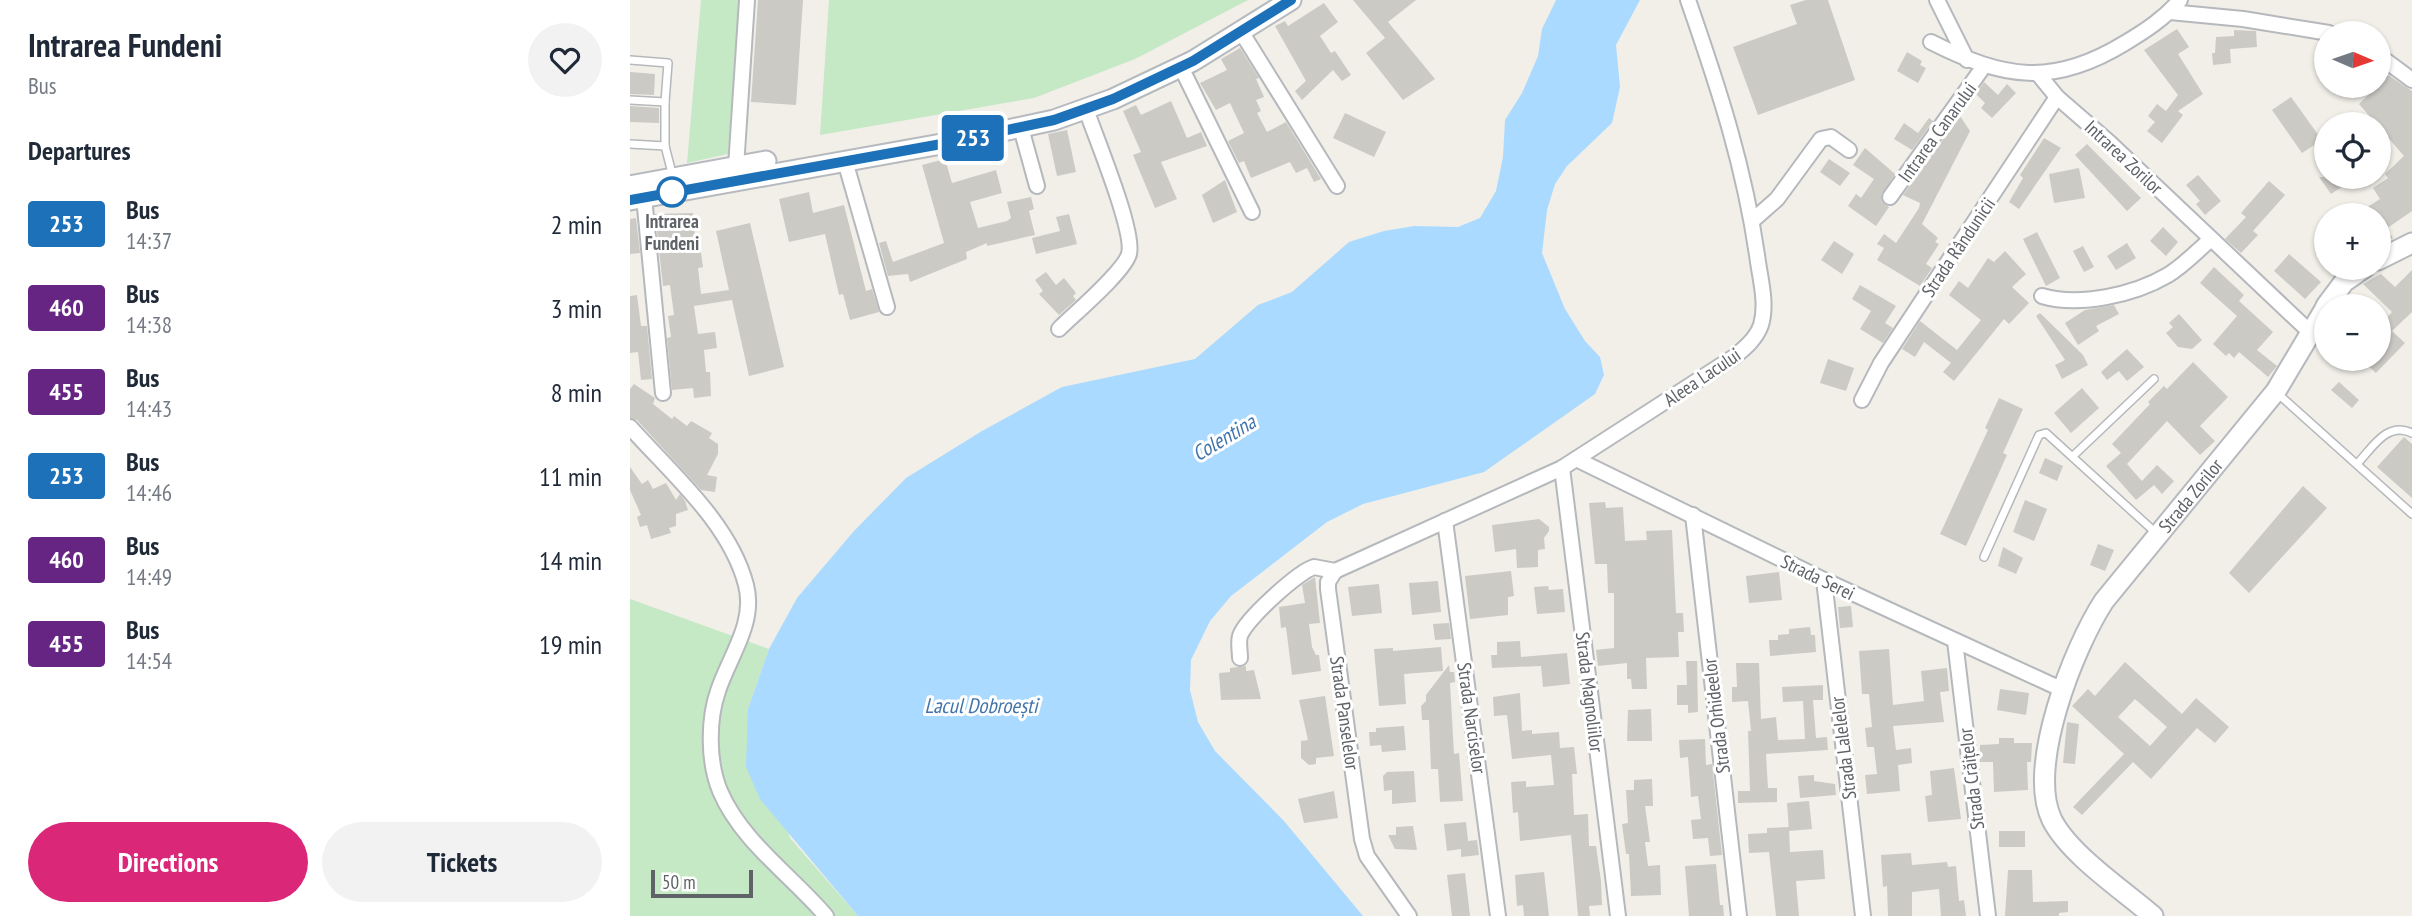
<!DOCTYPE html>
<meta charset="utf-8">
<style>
body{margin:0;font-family:"PT Sans Narrow",sans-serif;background:#f2f2f3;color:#1f2937;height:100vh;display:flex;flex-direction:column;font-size:26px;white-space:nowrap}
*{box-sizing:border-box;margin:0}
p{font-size:23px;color:#747a83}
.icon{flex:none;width:38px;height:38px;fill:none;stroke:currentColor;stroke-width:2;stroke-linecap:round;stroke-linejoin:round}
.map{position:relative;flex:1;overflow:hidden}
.drawer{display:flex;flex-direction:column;background:#fff;width:630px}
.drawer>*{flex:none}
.badge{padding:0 14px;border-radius:5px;font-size:24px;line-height:46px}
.needle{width:46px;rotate:92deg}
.buttons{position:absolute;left:1684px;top:21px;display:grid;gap:14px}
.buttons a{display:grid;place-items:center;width:77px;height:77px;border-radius:50%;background:#fff;box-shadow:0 2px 5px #0004;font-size:35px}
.scale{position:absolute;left:21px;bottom:18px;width:102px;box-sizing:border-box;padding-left:7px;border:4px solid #5f6368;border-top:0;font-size:19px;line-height:24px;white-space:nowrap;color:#5f6368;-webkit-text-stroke:5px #fff;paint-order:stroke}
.map>.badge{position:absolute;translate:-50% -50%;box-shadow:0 0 0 4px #fff}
h2{padding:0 28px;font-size:26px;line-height:63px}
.round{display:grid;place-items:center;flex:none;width:74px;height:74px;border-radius:37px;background:#f2f2f3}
.summary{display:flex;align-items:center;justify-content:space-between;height:119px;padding:0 28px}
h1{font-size:33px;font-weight:700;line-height:52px}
.action{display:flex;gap:14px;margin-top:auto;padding:14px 28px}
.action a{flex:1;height:80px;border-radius:42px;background:#db2777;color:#fff;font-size:28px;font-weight:700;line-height:80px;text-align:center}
.action a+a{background:#f2f2f3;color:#1f2937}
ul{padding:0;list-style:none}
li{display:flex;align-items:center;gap:21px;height:84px;padding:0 28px}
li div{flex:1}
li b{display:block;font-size:26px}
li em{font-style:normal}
li .badge{min-width:77px;font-weight:700;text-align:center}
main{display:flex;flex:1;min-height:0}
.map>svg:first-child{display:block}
.green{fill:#c5e8c5}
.water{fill:#aadaff}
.building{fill:#cccac5;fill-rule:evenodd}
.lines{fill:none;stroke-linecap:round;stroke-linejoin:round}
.lane-casing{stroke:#b5b8bc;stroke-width:10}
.street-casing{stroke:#b5b8bc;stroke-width:18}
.secondary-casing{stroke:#b6babf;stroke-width:23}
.lane{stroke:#fff;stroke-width:7}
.street{stroke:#fff;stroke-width:14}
.secondary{stroke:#fff;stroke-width:19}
.line-casing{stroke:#fff;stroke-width:16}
.line{stroke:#1d71b8;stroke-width:10}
.stop-dot{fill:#fff;stroke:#1d71b8;stroke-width:3.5}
.labels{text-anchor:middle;stroke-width:6;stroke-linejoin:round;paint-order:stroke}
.street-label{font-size:19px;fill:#5f6368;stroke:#fff}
.stop-label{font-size:19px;font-weight:bold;fill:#5f6368;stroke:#fff}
.water-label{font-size:21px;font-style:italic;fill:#4174aa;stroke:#fff}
</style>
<main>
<section class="drawer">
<div class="summary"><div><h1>Intrarea Fundeni</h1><p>Bus</p></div><a class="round"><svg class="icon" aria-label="heart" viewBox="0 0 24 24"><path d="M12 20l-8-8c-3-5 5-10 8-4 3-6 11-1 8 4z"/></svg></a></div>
<h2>Departures</h2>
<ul>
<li><span class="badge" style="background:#1d71b8;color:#fff">253</span><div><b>Bus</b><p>14:37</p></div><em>2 min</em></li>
<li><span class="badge" style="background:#662483;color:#fff">460</span><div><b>Bus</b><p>14:38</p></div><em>3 min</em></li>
<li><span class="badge" style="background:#662483;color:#fff">455</span><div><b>Bus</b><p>14:43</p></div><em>8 min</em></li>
<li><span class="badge" style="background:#1d71b8;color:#fff">253</span><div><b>Bus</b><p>14:46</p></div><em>11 min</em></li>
<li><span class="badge" style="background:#662483;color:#fff">460</span><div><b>Bus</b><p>14:49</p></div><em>14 min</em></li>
<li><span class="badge" style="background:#662483;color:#fff">455</span><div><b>Bus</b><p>14:54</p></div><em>19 min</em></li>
</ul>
<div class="action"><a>Directions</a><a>Tickets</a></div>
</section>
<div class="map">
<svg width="1782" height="916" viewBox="0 0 1782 916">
<rect width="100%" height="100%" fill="#f1efe8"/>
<!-- green -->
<g class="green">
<polygon points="71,0 109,0 98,154 57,163"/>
<polygon points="199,0 618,0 505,59 404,98 190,135"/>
<polygon points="0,599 139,649 118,709 160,838 228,916 0,916"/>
</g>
<!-- water -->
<polygon class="water" points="926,0 1010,0 986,45 990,87 982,123 937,166 925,184 917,210 912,253 935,309 955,341 970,357 974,375 965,394 854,472 733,504 697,522 601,596 580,621 561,660 560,690 568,722 585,751 654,821 733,916 228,916 130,799 116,767 118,709 139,649 167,598 224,531 276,478 352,431 432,387 565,359 628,305 662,292 719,242 754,231 784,226 828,227 850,218 866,191 873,157 875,120 892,93 908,56 912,29"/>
<!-- building -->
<g class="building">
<polygon points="128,0 173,0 166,105 121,102"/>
<polygon points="723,0 786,0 758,22 805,79 773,100 736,53 755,38"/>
<polygon points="1176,0 1198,0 1225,80 1128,115 1103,47 1167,24 1160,5"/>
<polygon points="694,3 708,22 690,36 701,53 705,51 721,75 712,81 703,70 672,100 665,91 676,81 645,26 655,21 658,26"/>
<polygon points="1547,29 1559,47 1548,54 1573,94 1548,111 1553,115 1532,143 1517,131 1525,122 1518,116 1527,104 1536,111 1548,95 1514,50"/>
<polygon points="1604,30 1626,31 1627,47 1600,49 1601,63 1583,65 1582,53 1585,53 1586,37 1604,36"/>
<polygon points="610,48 629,78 626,79 634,97 626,100 631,111 627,113 637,132 656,122 691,179 684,182 677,168 666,173 660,162 621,178 614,161 609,163 598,141 614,133 600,103 586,110 570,83 597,70 591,59"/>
<polygon points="1277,52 1292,61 1290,65 1296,68 1288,83 1267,71"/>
<polygon points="0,72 25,74 24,95 0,94"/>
<polygon points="1758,75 1782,91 1782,211 1756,229 1763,238 1748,246 1748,215 1725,215 1750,199 1743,188 1758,178 1755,174 1774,156 1729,104"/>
<polygon points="1354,82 1368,95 1377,84 1386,93 1362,118 1351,108 1355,103 1346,94"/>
<polygon points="1661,97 1692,140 1672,153 1642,110"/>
<polygon points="541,101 557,138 571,132 577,146 531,162 547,199 525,208 503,155 511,152 493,111 506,105 511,115"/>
<polygon points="0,106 29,108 29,123 0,122"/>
<polygon points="715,113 756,132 744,157 703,138"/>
<polygon points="1330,116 1340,131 1292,224 1308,238 1305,242 1309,244 1296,264 1302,268 1290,286 1247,260 1254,248 1247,244 1254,234 1266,243 1289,208 1290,203 1273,195"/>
<polygon points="1299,118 1303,121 1282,150 1264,139 1274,123 1288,133"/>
<polygon points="437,130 446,172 427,176 418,134"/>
<polygon points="1414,138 1431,148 1389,209 1379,202 1393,178 1390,175"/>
<polygon points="1457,144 1511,198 1497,211 1445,155"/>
<polygon points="1235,148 1265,174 1251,195 1252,202 1259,207 1246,226 1218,206 1226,194 1231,198 1244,179 1223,165"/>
<polygon points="315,159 322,183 366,170 372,193 340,202 348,228 377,221 381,218 377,202 401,197 404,209 399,211 405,235 357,246 357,243 336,252 337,259 280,282 278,274 258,276 249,243 256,241 263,262 314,243 292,165"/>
<polygon points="1199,159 1220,173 1210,186 1190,172"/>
<polygon points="1449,168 1455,198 1424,203 1419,174"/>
<polygon points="1568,175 1591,201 1575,215 1566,204 1570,201 1556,185"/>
<polygon points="1689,177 1727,177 1701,194"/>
<polygon points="595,180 607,212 583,223 572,195"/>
<polygon points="1639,181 1655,195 1623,231 1628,235 1611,253 1595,239 1616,217 1611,213"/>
<polygon points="179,192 183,213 214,205 236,291 242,289 249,312 220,320 213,294 209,295 195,234 159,242 149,199"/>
<polygon points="63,213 66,247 70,246 73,267 68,268 71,294 99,290 86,231 120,223 154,367 119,376 102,300 64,306 68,334 85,332 87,348 74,350 76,372 80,372 81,396 64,398 63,388 42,390 37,338 41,337 38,316 44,315 40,285 33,286 25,214"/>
<polygon points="439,214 447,244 406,254 402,238 430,231 426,217"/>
<polygon points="6,218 10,253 0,254 0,219"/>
<polygon points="1533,227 1548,242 1536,256 1520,241"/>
<polygon points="1407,232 1430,278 1416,286 1393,239"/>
<polygon points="1204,241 1224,254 1212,274 1191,260"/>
<polygon points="1497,243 1506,258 1486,270 1477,256"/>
<polygon points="1453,246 1464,267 1454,272 1443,251"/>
<polygon points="1375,251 1396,274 1382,287 1399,303 1379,324 1374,319 1324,381 1313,372 1321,363 1294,342 1285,357 1272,349 1290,321 1327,350 1351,320 1319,295 1329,281 1338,288 1358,258 1364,262"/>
<polygon points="1659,254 1691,282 1675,299 1644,271"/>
<polygon points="1584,267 1614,295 1609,301 1643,332 1627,350 1647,366 1638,377 1609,352 1604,358 1599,353 1596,356 1583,344 1607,316 1570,283"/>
<polygon points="1782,270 1782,312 1762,331 1775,343 1746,373 1731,359 1748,359 1748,327 1762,312 1733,284 1751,274 1765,287"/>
<polygon points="416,272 426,285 434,278 446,293 443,296 446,300 429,315 409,294 413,291 405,280"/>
<polygon points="1230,285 1266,306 1255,323 1263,328 1253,343 1230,329 1241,311 1222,299"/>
<polygon points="7,295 11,326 17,326 22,379 11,380 8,352 0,353 0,296"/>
<polygon points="1484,305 1489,314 1466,326 1469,331 1448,345 1435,323 1455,310"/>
<polygon points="1410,313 1453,355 1458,365 1432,379 1425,365 1435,360 1406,316"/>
<polygon points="1549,314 1572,340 1562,349 1548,347 1536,333 1543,327 1539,323"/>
<polygon points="1497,349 1514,367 1497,381 1489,371 1477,380 1471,372"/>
<polygon points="1198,359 1224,368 1216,391 1190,383"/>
<polygon points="1563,362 1598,397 1570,426 1585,441 1570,455 1537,421 1497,464 1512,481 1527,465 1544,481 1532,494 1524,485 1506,500 1476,466 1491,453 1482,444 1520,404 1518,402 1534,386 1537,389"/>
<polygon points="1709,382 1729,400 1722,408 1701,390"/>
<polygon points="4,384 25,398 23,404 42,419 44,416 57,426 61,421 82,433 79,438 88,444 88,454 77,475 87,477 85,492 71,490 7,420 0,418 0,389"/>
<polygon points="1452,388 1469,408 1441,433 1424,413"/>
<polygon points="1369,398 1393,409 1373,453 1377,455 1336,546 1310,534 1358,430 1355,428"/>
<polygon points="1774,437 1782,444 1782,498 1747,467"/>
<polygon points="1415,458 1433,466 1427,481 1409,473"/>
<polygon points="0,467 12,484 18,480 23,489 36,483 46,500 50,494 55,501 58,510 46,514 46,526 39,528 41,533 21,539 17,525 10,527 7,517 11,515 0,490"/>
<polygon points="1673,486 1697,508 1619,593 1599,573"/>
<polygon points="1395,500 1417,509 1404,541 1383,532"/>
<polygon points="975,502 976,508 993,507 995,541 1017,540 1016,531 1042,530 1046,613 1053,613 1054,632 1048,632 1049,657 1016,658 1017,689 1002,689 1001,679 997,679 997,663 968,666 966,650 984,648 984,593 978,593 977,564 965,564 959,503"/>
<polygon points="909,519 919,527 919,531 914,538 915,549 908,550 908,567 887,568 886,549 865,552 862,525"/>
<polygon points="1468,544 1484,550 1475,571 1460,565"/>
<polygon points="1373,547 1393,558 1386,574 1368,566"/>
<polygon points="881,571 884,596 878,597 878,615 840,619 835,576"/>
<polygon points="1149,572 1152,600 1119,603 1116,576"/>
<polygon points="685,577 690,623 679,624 682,647 686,655 689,655 691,671 662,675 656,627 651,628 649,607 675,603 672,585"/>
<polygon points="808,581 811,612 782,615 779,583"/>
<polygon points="749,584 752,613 722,616 718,587"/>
<polygon points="918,586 919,590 933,589 935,612 907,614 904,587"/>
<polygon points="1221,606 1223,627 1210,628 1208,607"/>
<polygon points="819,623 821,639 805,640 803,624"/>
<polygon points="1180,627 1181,635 1185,635 1186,652 1140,656 1139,640 1148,640 1148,635 1159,634 1159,629"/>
<polygon points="890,641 891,657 937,653 940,684 913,687 911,666 862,668 861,655 867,655 867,642"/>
<polygon points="811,647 813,671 774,674 776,704 749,706 744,649 763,648 763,651"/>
<polygon points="1259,649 1263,705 1294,701 1291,671 1317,668 1319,691 1310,692 1314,722 1263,726 1266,750 1281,748 1282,763 1268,765 1270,791 1237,794 1235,775 1247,774 1244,747 1237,747 1235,728 1242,727 1239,694 1232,694 1229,651"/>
<polygon points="1056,661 1067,661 1068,712 1058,713 1058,705 1047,705 1047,685 1057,685"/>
<path d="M1495,662l57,52 14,-16 33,29 -14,16 -18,-15 -46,51 -18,-17 -51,53 -9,-8 51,-53 -52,-48 16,-17 7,7zM1505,699l32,28 -17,19 -32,-29z"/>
<polygon points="1106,663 1129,663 1131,719 1146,717 1148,740 1175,739 1173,701 1153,702 1152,687 1193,685 1193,700 1183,700 1186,738 1197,737 1198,750 1136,754 1138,788 1147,788 1147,802 1108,803 1108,791 1120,791 1118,731 1121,731 1118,701 1102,702 1102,687 1107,687"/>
<polygon points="819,665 820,672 824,672 825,682 820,683 824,754 829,753 833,801 810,802 808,769 801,769 799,720 792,720 791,706 796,701 796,695"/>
<polygon points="616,666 616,671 624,670 631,699 591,700 589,673 600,672 600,668"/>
<polygon points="1370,689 1399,693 1396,715 1367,710"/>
<polygon points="890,693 892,731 902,730 902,734 929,732 930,748 944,747 947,774 942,774 944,815 958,814 959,846 966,846 971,881 972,905 959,906 960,916 948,916 941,835 890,841 888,812 883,813 881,782 896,781 896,787 924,785 921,755 882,759 877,715 864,716 863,697"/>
<polygon points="695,696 704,756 686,758 686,764 679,765 671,758 671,741 678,740 669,700"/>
<polygon points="1021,709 1022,741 997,741 998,710"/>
<polygon points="1437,722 1449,724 1445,764 1433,763"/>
<polygon points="774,726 776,750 752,752 751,745 740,746 739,732 746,732 746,728"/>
<polygon points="1369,738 1384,738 1384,743 1402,743 1401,762 1397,762 1398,790 1364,792 1363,762 1350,762 1350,745 1369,744"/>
<polygon points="1075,739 1076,765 1082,764 1092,855 1080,856 1078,838 1063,839 1061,820 1071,819 1068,796 1061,797 1058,757 1050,758 1049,740"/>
<polygon points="1324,768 1331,819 1298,822 1295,796 1302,795 1300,771"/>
<polygon points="784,771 786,802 762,804 762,790 754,791 753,776 757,772"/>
<polygon points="1184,775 1184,781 1205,784 1206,795 1170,798 1168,776"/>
<polygon points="1022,779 1023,806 1015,806 1020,842 1015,842 1018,866 1030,865 1031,895 1001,896 999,854 996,854 992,824 998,823 996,790 1004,790 1004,780"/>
<polygon points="704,791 708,818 674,823 668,799"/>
<polygon points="1179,801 1182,829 1159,831 1157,803"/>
<polygon points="836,822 838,841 847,840 849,855 831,857 831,849 817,851 814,824"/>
<polygon points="783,826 787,850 765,849 758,835 766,835 766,827"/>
<polygon points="1159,827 1160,852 1193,850 1195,879 1166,881 1169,916 1146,916 1139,852 1119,853 1118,834 1137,833 1137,828"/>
<rect x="1369" y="831" width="26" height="16"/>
<polygon points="1281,853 1282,865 1317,862 1318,867 1326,866 1329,901 1334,900 1336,916 1311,916 1309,889 1282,892 1282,916 1258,916 1257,886 1253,887 1251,855"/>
<polygon points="1086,864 1090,905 1093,905 1094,916 1059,916 1055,866"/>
<polygon points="1378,870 1402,870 1403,902 1438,901 1438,912 1429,913 1429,916 1375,916"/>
<polygon points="914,872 919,916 894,916 893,905 887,906 885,875"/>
<polygon points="835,873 840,916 822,916 817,875"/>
</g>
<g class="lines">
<!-- lane casing -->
<g class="lane-casing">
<g id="lane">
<polyline points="0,60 38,63 35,102"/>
<polyline points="0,100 35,102 35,146 43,177"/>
<polyline points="0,144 35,146"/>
<polyline points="1646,392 1782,514"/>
<polyline points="1443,456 1524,379"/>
<path d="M1727,464c16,-17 30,-43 55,-31"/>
<polyline points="1354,557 1409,435 1416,433 1526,533"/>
</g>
</g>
<!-- street casing -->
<g class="street-casing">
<g id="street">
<polyline points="1307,0 1337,60"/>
<polyline points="1540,12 1613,19 1699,33"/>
<polyline points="612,33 707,186"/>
<path d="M1301,42c73,37 122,45 194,1 20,-12 40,-25 55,-43"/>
<polyline points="1748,55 1782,80"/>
<polyline points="551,67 622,212"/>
<polyline points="1409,75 1427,97 1480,143 1681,333"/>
<polyline points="391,128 407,186"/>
<polyline points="215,161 257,307"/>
<polyline points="106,167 117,0"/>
<polyline points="14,197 33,393"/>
<polyline points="1260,197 1354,66"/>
<polyline points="1122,221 1147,199 1191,139 1201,137 1219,150"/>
<path d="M1412,296c37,11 92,-1 126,-21 15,-9 28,-23 42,-35"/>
<path d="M429,329c15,-15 65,-57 70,-75 6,-23 -34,-118 -43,-145"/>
<polyline points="1232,400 1251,363 1427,97"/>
<path d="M0,427c41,46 100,96 116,158 10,38 -17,72 -28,106 -10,29 -10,71 2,100 21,50 72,85 106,125"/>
<polyline points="946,459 1194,580 1431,689"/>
<polyline points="932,468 988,916"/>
<polyline points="1063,515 1109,916"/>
<polyline points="815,521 868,916"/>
<path d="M705,571l227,-103 172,-111c11,-9 22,-18 27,-32 6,-20 0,-43 -3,-63 -13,-94 -39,-173 -70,-262"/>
<polyline points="705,571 698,582 698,589 732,839 737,856 779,916"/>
<polyline points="1194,580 1233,916"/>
<polyline points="1325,641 1358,916"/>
<path d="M610,658c0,-7 -2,-16 0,-22 5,-16 58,-64 74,-69l21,4"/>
</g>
</g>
<!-- secondary casing -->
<g class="secondary-casing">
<g id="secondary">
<polyline points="0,186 136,161"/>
<polyline points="0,200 317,143 424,120 483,99 563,61 661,0"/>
<polyline points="1748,260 1782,243"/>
<polyline points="1696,306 1714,282 1734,268"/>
<path id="s1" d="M1523,916c-30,-26 -83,-61 -101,-96 -26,-53 22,-173 52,-219l172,-210 50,-84"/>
</g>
</g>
<!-- lane -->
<use href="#lane" class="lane"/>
<!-- street -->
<use href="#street" class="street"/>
<!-- secondary -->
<use href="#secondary" class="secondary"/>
</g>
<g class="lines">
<!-- line casing -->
<g class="line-casing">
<polyline id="line" points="0,200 317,143 424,120 483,99 563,61 661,0"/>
</g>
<!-- line -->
<use href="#line" class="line"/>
</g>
<!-- markers -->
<circle class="stop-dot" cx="42" cy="192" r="14"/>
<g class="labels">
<!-- street labels -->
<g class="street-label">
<text transform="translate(1307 132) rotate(-54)" y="7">Intrarea Canarului</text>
<text transform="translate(1494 157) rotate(43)" y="7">Intrarea Zorilor</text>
<text transform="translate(1328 247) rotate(-56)" y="7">Strada Rândunicii</text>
<text transform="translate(1072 377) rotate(-34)" y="7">Aleea Lacului</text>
<text dy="7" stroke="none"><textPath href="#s1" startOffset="508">Strada Zorilor</textPath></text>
<text transform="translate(1188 577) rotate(26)" y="7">Strada Serei</text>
<text transform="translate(960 692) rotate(83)" y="7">Strada Magnoliilor</text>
<text transform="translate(715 713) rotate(82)" y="7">Strada Panselelor</text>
<text transform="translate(1086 716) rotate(-97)" y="7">Strada Orhideelor</text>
<text transform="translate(842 718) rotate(82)" y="7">Strada Narciselor</text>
<text transform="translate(1213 748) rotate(-97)" y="7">Strada Lalelelor</text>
<text transform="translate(1341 779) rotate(-97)" y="7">Strada Crăițelor</text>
</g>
<!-- stop labels -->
<g class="stop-label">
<text x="42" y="228">Intrarea<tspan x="42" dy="22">Fundeni</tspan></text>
</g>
<!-- water labels -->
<g class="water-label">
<text transform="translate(594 438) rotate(-31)" y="7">Colentina</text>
<text x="351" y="713">Lacul Dobroești</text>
</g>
</g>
</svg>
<div class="buttons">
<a><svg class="needle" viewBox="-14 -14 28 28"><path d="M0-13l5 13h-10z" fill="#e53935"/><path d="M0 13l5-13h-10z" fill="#747a83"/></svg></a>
<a><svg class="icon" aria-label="locate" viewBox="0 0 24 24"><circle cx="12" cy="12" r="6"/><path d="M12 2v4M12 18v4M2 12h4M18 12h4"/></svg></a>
<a>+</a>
<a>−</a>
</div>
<div class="scale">50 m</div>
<b class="badge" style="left:343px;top:138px;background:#1d71b8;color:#fff">253</b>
</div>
</main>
